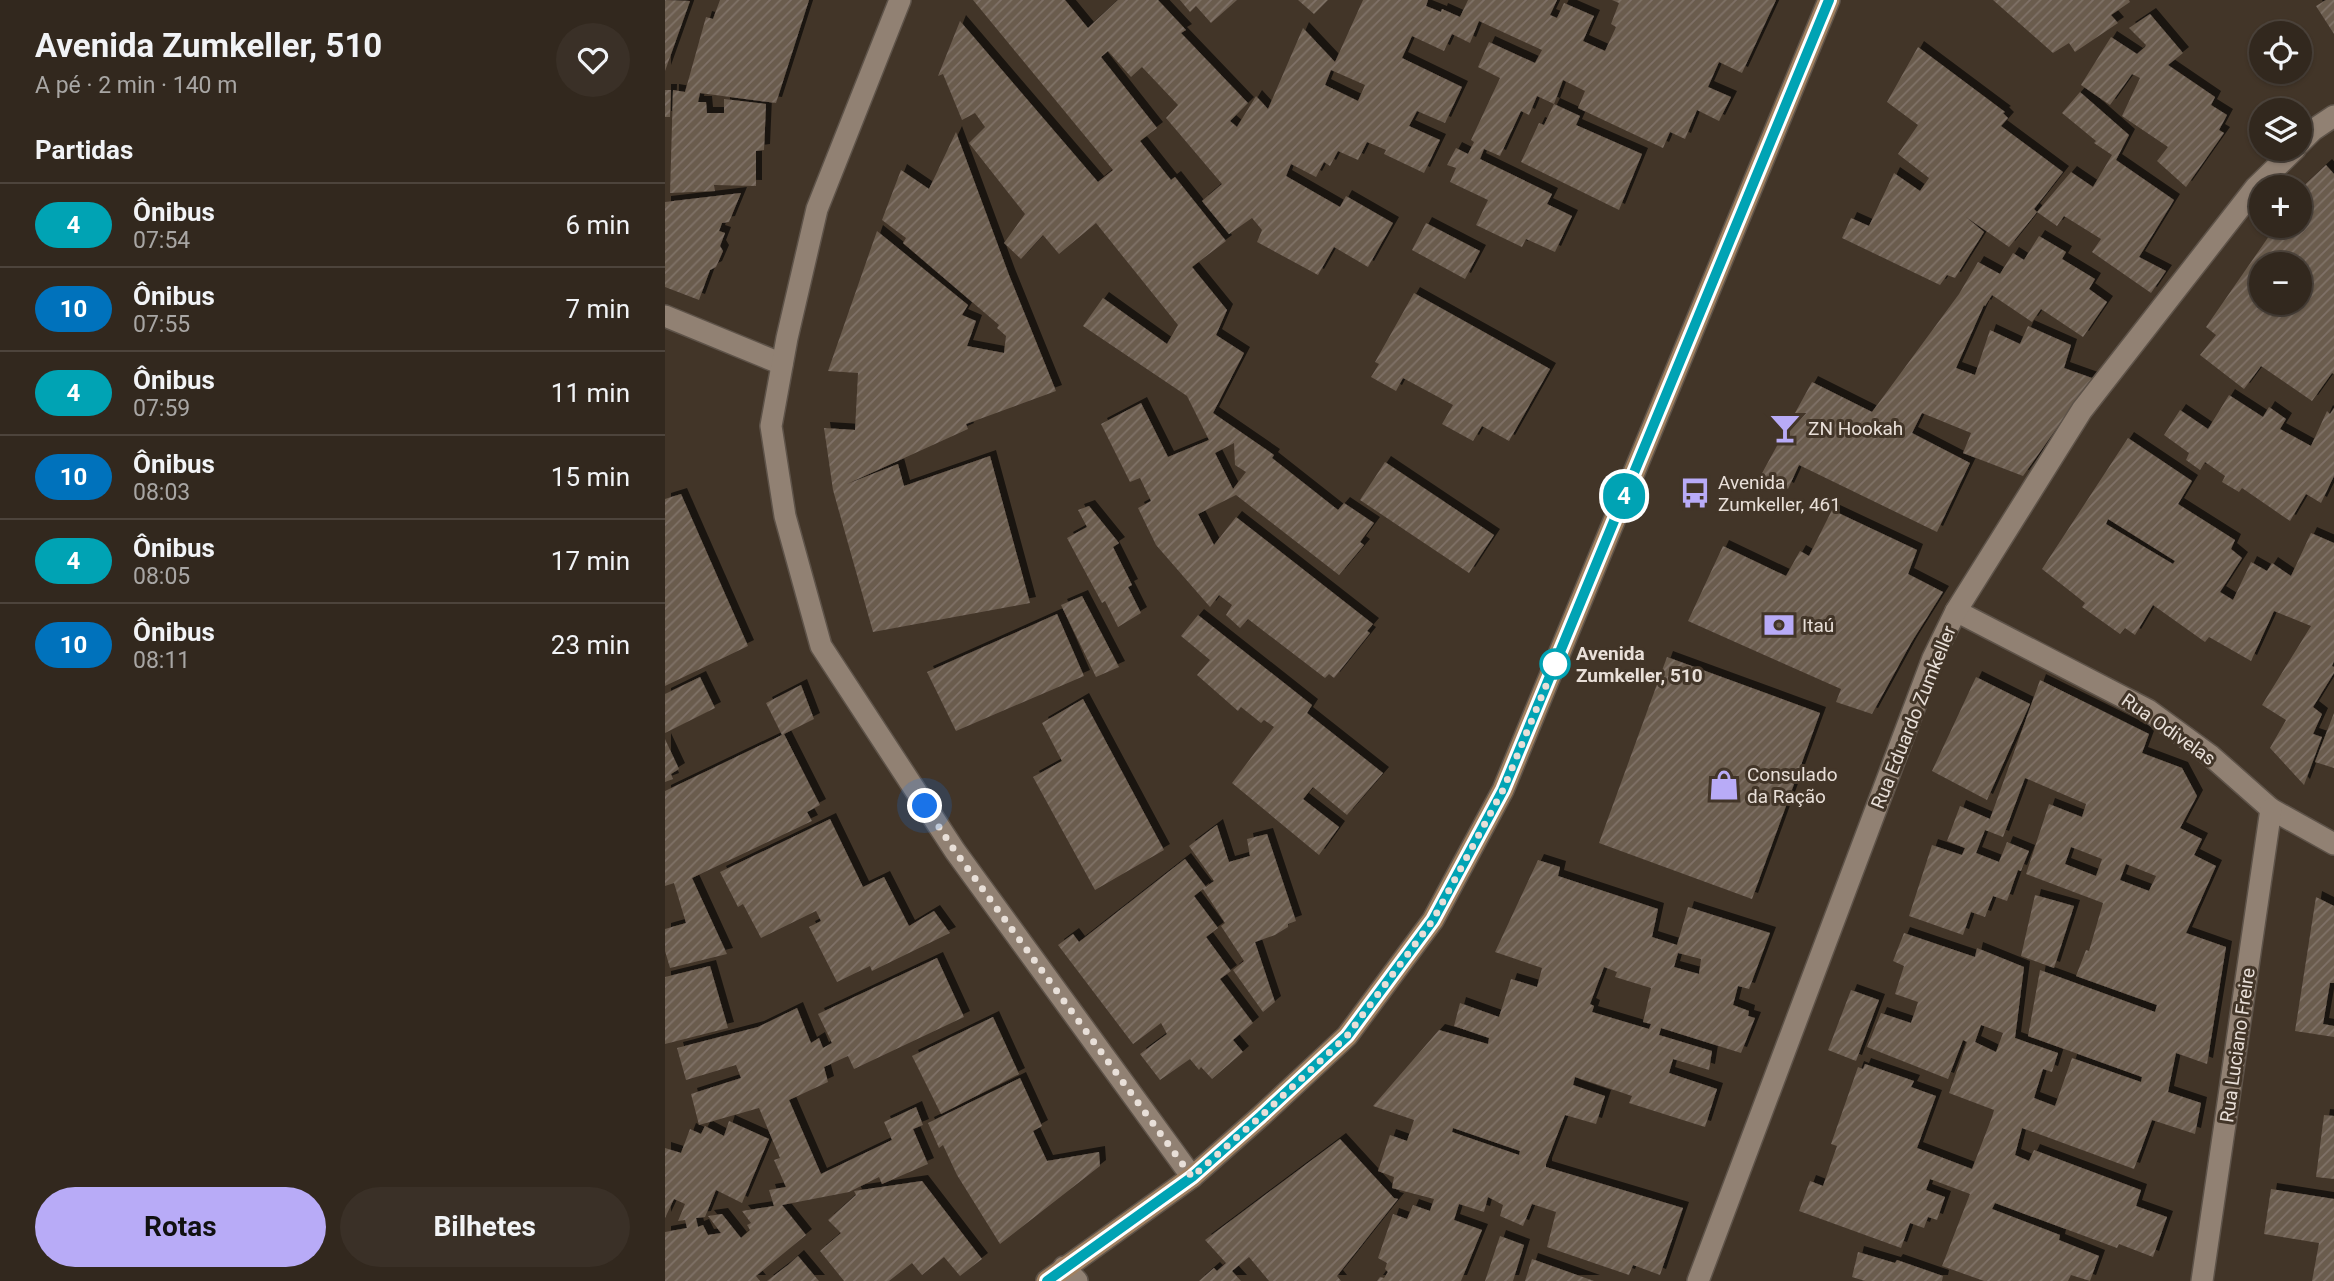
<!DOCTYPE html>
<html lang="pt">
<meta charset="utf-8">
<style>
body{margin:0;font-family:Roboto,sans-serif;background:#3a3027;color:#f1f3f6;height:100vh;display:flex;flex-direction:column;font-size:26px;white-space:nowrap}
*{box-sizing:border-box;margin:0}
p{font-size:23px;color:#a8a6a4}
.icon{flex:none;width:38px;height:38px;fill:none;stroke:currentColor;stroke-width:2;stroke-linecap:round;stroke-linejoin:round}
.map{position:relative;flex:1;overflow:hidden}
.details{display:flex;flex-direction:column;background:#32281e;width:665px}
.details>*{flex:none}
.badge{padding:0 14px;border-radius:23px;font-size:24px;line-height:46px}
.buttons{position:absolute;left:1584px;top:21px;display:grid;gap:14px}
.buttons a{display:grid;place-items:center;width:63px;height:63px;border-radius:50%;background:#32281e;box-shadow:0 2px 5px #0004,0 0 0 2px #4d443c;font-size:35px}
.you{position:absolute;width:35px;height:35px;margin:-18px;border:5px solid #fff;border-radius:50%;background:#1a73e8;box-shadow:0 0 0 10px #1a73e833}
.map>.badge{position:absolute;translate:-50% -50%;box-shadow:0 0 0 4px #fff}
h2{padding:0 35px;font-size:26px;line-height:63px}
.round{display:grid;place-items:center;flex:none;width:74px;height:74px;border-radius:37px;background:#3a3027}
.overview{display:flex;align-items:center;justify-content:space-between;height:119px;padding:0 35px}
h1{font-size:33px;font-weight:700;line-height:52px}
.action{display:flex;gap:14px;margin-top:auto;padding:14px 35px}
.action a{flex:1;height:80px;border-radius:42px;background:#b8abf7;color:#111;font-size:28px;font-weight:700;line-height:80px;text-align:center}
.action a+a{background:#3a3027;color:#f1f3f6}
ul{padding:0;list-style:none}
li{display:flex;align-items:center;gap:21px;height:84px;padding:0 35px;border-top:2px solid #4d443c}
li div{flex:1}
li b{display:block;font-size:26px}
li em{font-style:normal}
li .badge{min-width:77px;font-weight:700;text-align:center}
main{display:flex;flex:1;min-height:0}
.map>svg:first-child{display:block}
.building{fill:url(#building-hatch);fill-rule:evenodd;filter:url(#shadow)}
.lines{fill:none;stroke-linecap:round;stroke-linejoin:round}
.service-casing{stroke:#5e5349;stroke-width:24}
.minor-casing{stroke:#5e5349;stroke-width:24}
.secondary-casing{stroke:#5e5349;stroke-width:24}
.service{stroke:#918173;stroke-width:21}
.minor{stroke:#918173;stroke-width:21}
.secondary{stroke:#a08060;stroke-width:21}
.line-casing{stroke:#fff;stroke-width:16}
.line{stroke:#00a3b4;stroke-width:10}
.walk{stroke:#e8dfd8;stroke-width:7;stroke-dasharray:0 12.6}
.stop-dot{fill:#fff;stroke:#00a3b4;stroke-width:3.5}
.labels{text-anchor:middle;stroke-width:6;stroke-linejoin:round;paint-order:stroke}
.poi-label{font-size:19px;fill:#e8dfd8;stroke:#423528;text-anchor:start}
.stop-label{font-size:19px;font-weight:bold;fill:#e8dfd8;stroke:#423528;text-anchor:start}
.street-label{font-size:19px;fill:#e8dfd8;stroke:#423528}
</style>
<main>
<section class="details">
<div class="overview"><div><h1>Avenida Zumkeller, 510</h1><p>A pé · 2 min · 140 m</p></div><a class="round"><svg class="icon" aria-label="heart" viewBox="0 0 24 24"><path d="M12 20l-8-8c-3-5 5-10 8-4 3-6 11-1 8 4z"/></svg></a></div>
<h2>Partidas</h2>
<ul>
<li><span class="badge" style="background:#00a3b4;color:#fff">4</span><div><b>Ônibus</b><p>07:54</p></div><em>6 min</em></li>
<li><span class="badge" style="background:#0072bc;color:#fff">10</span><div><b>Ônibus</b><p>07:55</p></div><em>7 min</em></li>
<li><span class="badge" style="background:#00a3b4;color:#fff">4</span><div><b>Ônibus</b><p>07:59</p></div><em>11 min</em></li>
<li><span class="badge" style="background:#0072bc;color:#fff">10</span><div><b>Ônibus</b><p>08:03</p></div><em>15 min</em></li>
<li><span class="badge" style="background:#00a3b4;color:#fff">4</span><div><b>Ônibus</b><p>08:05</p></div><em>17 min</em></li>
<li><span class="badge" style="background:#0072bc;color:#fff">10</span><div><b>Ônibus</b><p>08:11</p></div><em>23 min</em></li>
</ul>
<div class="action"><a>Rotas</a><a>Bilhetes</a></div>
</section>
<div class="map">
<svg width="1669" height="1281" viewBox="0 0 1669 1281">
<defs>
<pattern id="building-hatch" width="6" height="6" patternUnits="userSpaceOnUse" patternTransform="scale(1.75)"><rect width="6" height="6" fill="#6a5b4e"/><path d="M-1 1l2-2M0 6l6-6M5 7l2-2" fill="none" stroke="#7f7267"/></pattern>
<filter id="shadow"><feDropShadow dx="6" dy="-6" stdDeviation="0" flood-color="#0009"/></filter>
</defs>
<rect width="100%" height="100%" fill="#423528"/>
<!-- building -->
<g class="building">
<polygon points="0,0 25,1 0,71"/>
<polygon points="55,0 144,0 111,103 35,93 33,102 41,102 42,113 59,113 59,99 101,104 99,150 91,151 91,186 49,185 50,191 5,193 8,90 20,92 41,17 48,19"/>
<path d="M308,0h92l23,28 30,-28h40l28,30 -5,3 66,69 1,1 -18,18 7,6 19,-31 12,13 35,-81 32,34 28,-62h65l-2,6 15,6 1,-3 18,8 8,-17h89l-7,15 7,3 7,-15 30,13 -11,25 22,10 11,-24 -5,-3 8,-21 -7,-3h164l-34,73 -23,-11 -11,25 23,10 -12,24 -22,-11 -12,29 -15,-7 -7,16 -85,-40 7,-17 -22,-11 -9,24 -17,-8 -8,19 -8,-4 -21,45 -16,-7 -4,10 72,35 -5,10 25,12 -17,36 -29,-13 -4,8 -46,-22 12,-25 -38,-18 6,-14 -9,-3 9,-17 12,6 6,-12 -3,-2 29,-62 -22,-11 11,-25 46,21 7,-13 -63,-29 -9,22 -18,-9 -8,17 -32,-15 -10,22 60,29 -17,36 -28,-12 -8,15 31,14 -16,33 -40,-19 2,-4 -19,-8 -9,18 -20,-9 -8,15 -6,-4 -8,15 -25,-13 -5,12 54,31 6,-11 47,27 -25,44 -34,-20 -16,28 -61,-33 5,-12 -10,-12 -23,16 -27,-33 20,-17 -56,-66 12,-13 -36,-38 -11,10 -23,-26 -7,6 56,71 -17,13 31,39 4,-3 51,64 -34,26 35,43 -11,25 28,18 -31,60 61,42 -2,3 66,52 6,-7 30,20 -14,19 4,3 -25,30 -103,-80 -38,19 16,31 22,-28 137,107 -6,7 3,2 -36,45 -5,-4 -4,4 -77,-59 -8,9 -14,-13 6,-10 -13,-10 -9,12 -54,-62 -18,-37 13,-7 -11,-23 -10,4 -29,-58 40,-21 27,54 41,-17 -22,-44 -104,-70 20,-28 64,46 11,-19 -82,-102 -37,31 -16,-19 -22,24 -17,-16 21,-29 -56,-71 16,-16 -10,-14 -13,7 -19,-46 -5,2 22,-55 138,161 15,-12zM666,70l34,15 -7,16 -33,-16zM569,443l1,22 11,7 -13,17 -18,-36z"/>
<polygon points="515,0 572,0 546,23 531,6 525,12"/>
<polygon points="633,0 663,0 649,14"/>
<polygon points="1328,0 1464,0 1465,2 1446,15 1453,23 1410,52 1404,43 1388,53"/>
<polygon points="1661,0 1669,0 1669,34 1651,6"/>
<polygon points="1485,14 1518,53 1503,65 1550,97 1546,105 1562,115 1554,130 1559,133 1521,187 1492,161 1503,147 1457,116 1475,78 1467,74 1445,105 1416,85 1446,37 1472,54 1480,47 1481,45 1464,28"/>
<polygon points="1253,47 1340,112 1338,113 1343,118 1336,126 1398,172 1369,209 1372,212 1344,247 1301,217 1319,232 1290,278 1282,275 1275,285 1177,238 1186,218 1204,226 1229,173 1255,191 1264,178 1233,154 1253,125 1222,102"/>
<polygon points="0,90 6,90 5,117 0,117"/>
<polygon points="1415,92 1464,135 1451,160 1509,200 1474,257 1501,271 1486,293 1427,252 1436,239 1399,216 1392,226 1372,212 1406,172 1428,187 1447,155 1429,143 1431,141 1397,113"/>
<polygon points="889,104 915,116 911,125 977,154 954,210 856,162 874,123 879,125"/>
<polygon points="291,132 344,275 391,391 301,424 303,429 182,484 233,464 239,486 325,456 365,603 208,632 168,490 159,428 190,430 193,373 163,371 212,231 303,305 297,315 311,321 302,346 339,353 341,336 332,328 334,325 238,243 241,238 217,220 236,170 264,189"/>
<path d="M1661,165l8,9v200l-2,-1 -20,28 -51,-35 -17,23 -44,-34 16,-20 -10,-8 70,-101h23l14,-17 -14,-15v-4zM1596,264h38v39h-38z"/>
<polygon points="76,193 64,222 57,223 54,231 60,233 55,246 58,251 51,267 45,270 34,300 0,287 0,202"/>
<polygon points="761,223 815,251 800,279 747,250"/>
<polygon points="1374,236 1401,252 1397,259 1430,279 1424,289 1442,302 1418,337 1376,309 1367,322 1327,295 1320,306 1319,305 1291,368 1310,375 1325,330 1355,344 1363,326 1406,345 1399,368 1427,378 1358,476 1298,453 1306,433 1257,413 1247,433 1305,463 1272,532 1134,465 1123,489 1096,475 1147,382 1207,412 1294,294 1313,262 1335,274 1348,253 1359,260"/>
<polygon points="749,293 885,369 844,441 817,426 808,441 777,424 788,405 738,378 731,391 706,377 714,364 710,362"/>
<polygon points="1564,395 1598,417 1604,407 1621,419 1615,429 1646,446 1662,411 1665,414 1669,408 1669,476 1656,503 1641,494 1625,521 1577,488 1574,492 1557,482 1560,476 1540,462 1535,470 1521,460 1524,453 1499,435 1515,410 1543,429"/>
<path d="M1463,438l64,43 -14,23 57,36 -4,9 11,9 -22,34 13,8 18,-38 16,9 5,-8 19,13 20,-43 23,10v118l-2,5 2,1v6l-21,34 9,7 -9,20 9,3 -18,48 -34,-37 16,-28 -24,-15 49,-79 -37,-15 -23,50 -42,-24 -4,5 -52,-37 -18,30 -10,-7 -5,6 -38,-27 3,-4 -43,-34zM1443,519l67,42 -2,3 -67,-40z"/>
<polygon points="720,462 829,535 804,573 695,500"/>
<polygon points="16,494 83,646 0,686 0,499"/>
<polygon points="424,506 454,543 448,547 467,585 463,587 476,613 453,627 440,601 437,603 402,538 422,527 413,510"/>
<polygon points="1167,510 1252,550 1243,574 1278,592 1246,643 1207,714 1171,702 1176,689 1023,621 1058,546 1121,576 1135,551 1144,556"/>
<polygon points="417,596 454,667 431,677 396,605"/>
<polygon points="392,614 419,676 291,731 262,672"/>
<polygon points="533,615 647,705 642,713 718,773 682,815 648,787 638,799 674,827 654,855 567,783 609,727 599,720 596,723 576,707 573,711 532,675 545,660 516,636"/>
<polygon points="1002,657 1155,713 1087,899 934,843"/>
<polygon points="35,677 50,708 0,733 0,694"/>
<polygon points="1311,677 1365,704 1322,800 1267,771"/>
<path d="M1375,680l109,54 -7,19 40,15 15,28 -17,32 22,11 -8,16 22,11 -30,67 40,14 -19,117 -31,-11 -8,39 33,11 -6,31 -43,-14 -18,49 -112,-41 -7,27 14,6 5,-11 107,40 -5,16 31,11 -14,40 -34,-13 -2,4 -122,-45 -3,6 68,26 -1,5 40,16 -9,25 -19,-6 -3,6h-84l-42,-15 28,-72 -40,-15 -4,11 19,7 -8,23 -9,-3 -4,11 -14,-5 -9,25 -102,-37 11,-30 13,5 14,-40 -6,-2 27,-77 5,2 2,-5 49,17 -3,6 25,9 -19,52 55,21 20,-52 2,-7 -45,-17 18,-51 -4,-2 -15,39 -81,-32 14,-34 30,10 7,-21 -23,-8 9,-28 -11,-5 11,-28 71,24 2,-9 47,19 -9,71 43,15 -6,19 -9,-3 -9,29 21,8 17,-48 69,24 1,-5 -114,-41 12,-66 115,42 2,-7 -81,-29 10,-26 3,1 14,-48 -77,-29 23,-70 33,13 4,-13 -61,-26 -22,59 -18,-7 -9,23 23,9 8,-20 22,9 -8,20 -3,-1 -11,31 -14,-5 -8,21 -14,-5 -8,23 -54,-19 23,-71 30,10 3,-7 -18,-7 13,-35 30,13zM1406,847l31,12 -6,17 -31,-12zM1461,864l30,12 -7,15 -29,-11zM1316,1025l22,8 -7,19 -21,-10z"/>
<polygon points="136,685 149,719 119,734 155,805 142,812 147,821 27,878 62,954 5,968 0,951 0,929 21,923 9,883 0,886 0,791 117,735 101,703"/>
<polygon points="418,699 499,850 430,890 368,777 397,761 377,723"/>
<polygon points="1669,713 1669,768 1650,762"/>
<polygon points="0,739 14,769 6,774 8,779 0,782"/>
<polygon points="165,819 198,887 219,877 244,926 269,911 285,933 207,971 205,966 172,982 144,927 156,921 151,911 96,938 78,904 73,907 55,872"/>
<polygon points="552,825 564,862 585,856 582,839 602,834 631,921 623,924 623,927 610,935 590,942 610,1002 598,1012 568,970 579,961 556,926 560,923 538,889 529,896 553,928 541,937 566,971 555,979 588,1023 568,1040 578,1052 547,1079 536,1067 534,1070 525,1059 495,1080 475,1054 502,1034 496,1023 468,1044 393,945 408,934 414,942 520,859 541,887 549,881 524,846"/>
<path d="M873,860l22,7 -2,9 100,33 -6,28 25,8 11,-38 82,26 -21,56 -11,-3 -5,19 16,6 -1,5 7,2 -14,35 -80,-25 -2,7 53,16 -3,19 -36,-11 -4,14 48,16 -12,38 -76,-24 3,-7 -57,-19 -2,8 32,11 -9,28 -31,-9 -19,49v3l137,41 -23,67 -27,-10 -4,10 -82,-28 9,-35 -24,-8 -9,22 -23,-10 3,-11 -15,-8 -4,15 -25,-8 -5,16 28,10 -21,51h-84l3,-4 4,1 4,-6 -3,-3 2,-6 -9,-5 15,-44 14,5 6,-14 17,6 4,-12 -42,-11 2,-11 -16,-6 12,-36 17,6 7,-21 -41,-14 66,-76 49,14 1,-6 -35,-12 6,-23 39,14 12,-38 26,8 5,-19 -47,-16zM1013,953l23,6 -2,15 -25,-7zM939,967l13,5 -2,5 36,11 -8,34 8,2 -2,5 -57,-17 2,-6 -4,-2zM788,1128l67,23 -1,4 -67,-23z"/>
<polygon points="1370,895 1409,906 1389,968 1356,956"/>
<polygon points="1651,897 1669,906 1669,983 1665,983 1658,1024 1669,1026 1669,1037 1630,1031"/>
<polygon points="272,958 299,1017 189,1069 183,1056 159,1067 163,1082 124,1100 156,1174 227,1140 219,1122 251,1107 258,1125 248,1129 263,1164 217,1184 214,1177 184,1192 117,1205 141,1235 91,1276 95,1281 0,1281 0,1232 22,1228 20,1220 13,1221 20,1204 9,1199 0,1218 0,1148 16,1153 25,1129 36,1134 40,1126 59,1136 64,1121 104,1139 77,1203 51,1190 40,1217 31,1218 33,1227 38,1225 43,1235 56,1233 43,1216 57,1214 76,1238 85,1230 82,1225 86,1223 77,1211 109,1206 104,1190 121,1187 109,1160 115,1158 94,1108 34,1125 26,1094 76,1078 71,1065 21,1080 12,1048 93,1027 132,1008 146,1043 154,1038 158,1048 167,1043 153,1014"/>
<polygon points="45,966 63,1028 0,1044 0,977"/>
<polygon points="1186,990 1214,1000 1191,1061 1163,1050"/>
<polygon points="328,1017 354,1074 276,1114 247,1056"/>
<polygon points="355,1078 377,1126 368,1131 382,1161 434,1152 435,1166 335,1244 292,1175 278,1145 274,1148 263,1123"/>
<polygon points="1659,1115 1669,1116 1669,1179 1651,1177"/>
<polygon points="675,1139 729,1198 733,1199 672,1276 676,1281 604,1281 584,1257 567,1271 576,1281 534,1281 549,1268 552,1271 561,1263 540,1240"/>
<polygon points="257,1181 317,1259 295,1276 279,1257 257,1275 247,1263 224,1281 179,1281 155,1251 176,1233 163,1220 191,1195 189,1191"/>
<polygon points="1606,1189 1669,1199 1669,1281 1647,1281 1654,1243 1599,1234"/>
<polygon points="835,1236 859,1245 848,1281 820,1281"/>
<polygon points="1193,1252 1230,1263 1232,1260 1278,1276 1277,1281 1200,1281 1187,1277"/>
<polygon points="133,1256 154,1281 102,1281 123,1265"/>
<polygon points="867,1259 929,1281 860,1281"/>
</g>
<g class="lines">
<!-- service casing -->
<g class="service-casing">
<polyline id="service" points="0,316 117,364"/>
</g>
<!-- minor casing -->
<g class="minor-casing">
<g id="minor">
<polyline points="235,0 152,209 122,338 106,426 120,516 156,646 290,851 527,1177"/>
<polyline points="1634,144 1648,130 1669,116"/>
<polyline points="1291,611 1483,710 1546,756 1606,809 1669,844"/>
<polyline points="399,1267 412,1281"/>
<polyline points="1033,1281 1268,658 1291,611 1417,410 1591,187 1630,149"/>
<polyline points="1537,1281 1606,809"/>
</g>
</g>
<!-- secondary casing -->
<g class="secondary-casing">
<polyline id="secondary" points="382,1281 527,1177 596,1116 682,1036 768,920 838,790 1164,0"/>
</g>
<!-- service -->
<use href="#service" class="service"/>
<!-- minor -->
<use href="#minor" class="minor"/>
<!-- secondary -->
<use href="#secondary" class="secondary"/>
</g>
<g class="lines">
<!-- line casing -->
<g class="line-casing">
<polyline id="line" points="382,1281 527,1177 596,1116 682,1036 768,920 838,790 1164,0"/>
</g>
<!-- line -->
<use href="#line" class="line"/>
<!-- walk -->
<polyline class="walk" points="260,806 290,851 527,1177 596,1116 682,1036 768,920 838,790 890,664"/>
</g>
<!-- icons -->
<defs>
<g id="bar-bare" transform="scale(2.415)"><path d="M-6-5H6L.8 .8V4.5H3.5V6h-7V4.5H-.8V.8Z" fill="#b8abf7" stroke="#423528" stroke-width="2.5" paint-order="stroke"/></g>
<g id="bus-bare" transform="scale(2.415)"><path d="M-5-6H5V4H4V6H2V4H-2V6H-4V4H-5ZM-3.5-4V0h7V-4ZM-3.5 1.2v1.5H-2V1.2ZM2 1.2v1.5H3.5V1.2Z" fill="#b8abf7" stroke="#423528" stroke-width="2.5" paint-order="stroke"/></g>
<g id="bank-bare" transform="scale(2.415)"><path d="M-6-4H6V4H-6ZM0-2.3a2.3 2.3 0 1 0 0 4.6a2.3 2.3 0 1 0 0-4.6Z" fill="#b8abf7" stroke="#423528" stroke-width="2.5" paint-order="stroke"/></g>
<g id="shop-bare" transform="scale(2.415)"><path d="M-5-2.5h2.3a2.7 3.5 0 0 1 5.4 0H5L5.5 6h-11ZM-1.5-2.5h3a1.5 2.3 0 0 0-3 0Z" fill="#b8abf7" stroke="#423528" stroke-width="2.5" paint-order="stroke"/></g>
</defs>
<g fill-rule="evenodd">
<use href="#bar-bare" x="1120" y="428"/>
<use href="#bus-bare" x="1030" y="493"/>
<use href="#bank-bare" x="1114" y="625"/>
<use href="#shop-bare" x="1059" y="785"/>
</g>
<!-- markers -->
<circle class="stop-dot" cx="890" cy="664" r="14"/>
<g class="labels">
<!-- poi labels -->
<g class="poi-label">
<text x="1143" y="435">ZN Hookah</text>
<text x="1053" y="489">Avenida<tspan x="1053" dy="22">Zumkeller, 461</tspan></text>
<text x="1137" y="632">Itaú</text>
<text x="1082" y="781">Consulado<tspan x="1082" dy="22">da Ração</tspan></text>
</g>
<!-- stop labels -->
<g class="stop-label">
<text x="911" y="660">Avenida<tspan x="911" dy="22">Zumkeller, 510</tspan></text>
</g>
<!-- street labels -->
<g class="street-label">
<text transform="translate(1248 717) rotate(-68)" y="7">Rua Eduardo Zumkeller</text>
<text transform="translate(1504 729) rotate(35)" y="7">Rua Odivelas</text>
<text transform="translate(1572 1045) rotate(-82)" y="7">Rua Luciano Freire</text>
</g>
</g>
</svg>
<div class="buttons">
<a><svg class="icon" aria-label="locate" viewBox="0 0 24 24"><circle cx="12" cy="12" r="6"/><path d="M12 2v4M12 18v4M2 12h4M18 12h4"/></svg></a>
<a><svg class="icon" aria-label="layers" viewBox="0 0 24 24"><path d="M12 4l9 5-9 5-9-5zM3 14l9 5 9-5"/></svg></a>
<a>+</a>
<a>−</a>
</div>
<div class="you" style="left:260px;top:806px"></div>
<b class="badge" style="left:959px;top:496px;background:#00a3b4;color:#fff">4</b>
</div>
</main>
